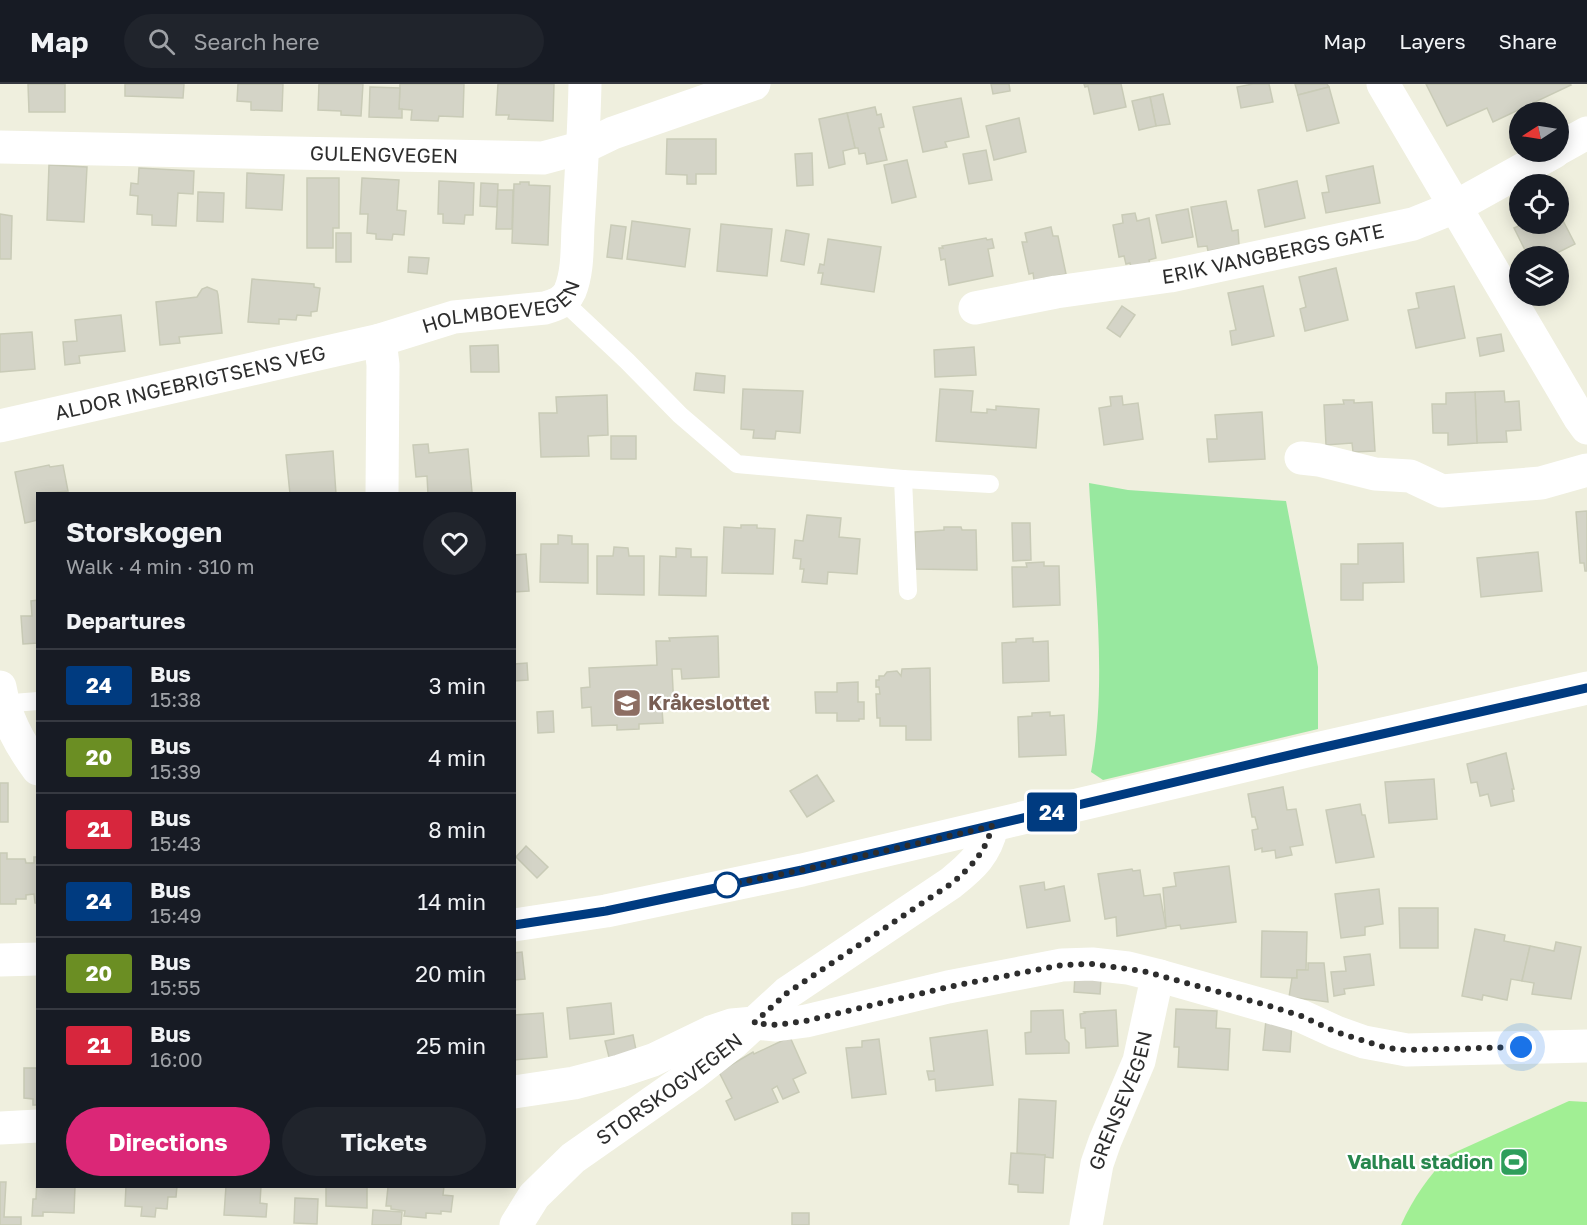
<!DOCTYPE html>
<meta charset="utf-8">
<style>
body{margin:0;font-family:"Golos Text",sans-serif;background:#20242c;color:#f1f3f6;height:100vh;display:flex;flex-direction:column;font-size:22px;white-space:nowrap}
*{box-sizing:border-box;margin:0}
p{font-size:20px;color:#9ea1a6}
.icon{flex:none;width:33px;height:33px;fill:none;stroke:currentColor;stroke-width:2;stroke-linecap:round;stroke-linejoin:round}
.map{position:relative;flex:1;overflow:hidden}
.details{position:absolute;left:36px;top:408px;width:480px;height:696px;display:flex;flex-direction:column;background:#171b24;border-radius:0px;box-shadow:0 3px 15px #0003}
.details>*{flex:none}
.badge{padding:0 12px;border-radius:4px;font-size:21px;line-height:39px}
.needle{width:39px;rotate:258deg}
.tools{position:absolute;left:1509px;top:18px;display:grid;gap:12px}
.tools a{display:grid;place-items:center;width:60px;height:60px;border-radius:50%;background:#171b24;box-shadow:0 3px 15px #0003;font-size:30px}
.you{position:absolute;width:30px;height:30px;margin:-15px;border:4px solid #fff;border-radius:50%;background:#1a73e8;box-shadow:0 0 0 9px #1a73e833}
.map>.badge{position:absolute;translate:-50% -50%;box-shadow:0 0 0 3px #fff}
h2{padding:0 30px;font-size:22px;line-height:54px}
.round{display:grid;place-items:center;flex:none;width:63px;height:63px;border-radius:32px;background:#20242c}
.overview{display:flex;align-items:center;justify-content:space-between;height:102px;padding:0 30px}
h1{font-size:28px;font-weight:700;line-height:45px}
.primary-button{display:flex;gap:12px;margin-top:auto;padding:12px 30px}
.primary-button a{flex:1;height:69px;border-radius:36px;background:#db2777;color:#fff;font-size:24px;font-weight:700;line-height:69px;text-align:center}
.primary-button a+a{background:#20242c;color:#f1f3f6}
ul{padding:0;list-style:none}
li{display:flex;align-items:center;gap:18px;height:72px;padding:0 30px;border-top:2px solid #363941}
li div{flex:1}
li b{display:block;font-size:22px}
li em{font-style:normal}
li .badge{min-width:66px;font-weight:700;text-align:center}
header{display:flex;align-items:center;gap:36px;box-sizing:border-box;height:84px;padding:0 30px;background:#171b24;border-bottom:2px solid #363941}
header strong{font-size:28px}
nav{display:flex;gap:33px;margin-inline-start:auto;font-size:21px}
.search{width:420px;height:54px;background:#20242c;display:flex;align-items:center;gap:15px;box-sizing:border-box;padding:0 21px;border-radius:33px;color:#9ea1a6;font-size:22px}
.map>svg:first-child{display:block}
.green{fill:#98e89f}
.pitch{fill:#a1ef94}
.building{fill:#d4d4c7;stroke:#c9cbb7;stroke-width:1.5}
.lines{fill:none;stroke-linecap:round;stroke-linejoin:round}
.lane{stroke:#fff;stroke-width:18}
.street{stroke:#fff;stroke-width:33}
.line-casing{stroke:#fff;stroke-width:14}
.line{stroke:#003b80;stroke-width:9}
.walk{stroke:#2d2d2d;stroke-width:6;stroke-dasharray:0 10.8}
.stop-dot{fill:#fff;stroke:#003b80;stroke-width:3}
.labels{text-anchor:middle;stroke-width:4.5;stroke-linejoin:round;paint-order:stroke}
.street-label{font-size:20px;fill:#2d2d2d;stroke:#fff}
.education-label{font-size:20px;font-weight:bold;fill:#785e54;stroke:#fff;text-anchor:start}
.leisure-label{font-size:20px;font-weight:bold;fill:#27864d;stroke:#fff;text-anchor:end}
</style>
<header>
<strong>Map</strong>
<div class="search"><svg class="icon" aria-label="search" viewBox="0 0 24 24"><circle cx="10" cy="10" r="6"/><path d="M15 15l6 6"/></svg>Search here</div>
<nav><a>Map</a><a>Layers</a><a>Share</a></nav>
</header>
<div class="map">
<svg width="1587" height="1141" viewBox="0 0 1587 1141">
<rect width="100%" height="100%" fill="#efefde"/>
<!-- green -->
<path class="green" d="M1089,399l39,7 158,11 32,166v62l-215,51 -12,-8c17,-91 3,-196 -2,-289z"/>
<!-- pitch -->
<path class="pitch" d="M1569,1017l18,1v123h-186c12,-27 28,-49 48,-70z"/>
<!-- building -->
<g class="building">
<polygon points="28,0 65,0 65,28 29,28"/>
<polygon points="125,0 184,0 183,14 125,12"/>
<polygon points="238,0 283,0 282,27 251,26 251,18 237,17"/>
<polygon points="319,0 363,0 361,32 341,31 341,27 318,26"/>
<polygon points="400,0 464,0 463,33 439,32 438,37 411,36 412,26 399,25"/>
<polygon points="498,0 554,0 553,37 508,35 509,31 496,31"/>
<polygon points="991,0 1009,0 1010,7 993,10"/>
<polygon points="1084,0 1121,0 1126,23 1094,30 1088,2 1085,3"/>
<polygon points="1253,0 1269,0 1273,18 1241,24 1237,3"/>
<polygon points="1295,0 1327,0 1329,3 1298,11"/>
<polygon points="1426,0 1570,0 1571,1 1493,38 1487,24 1447,42"/>
<polygon points="370,3 400,4 399,25 402,25 402,34 369,33"/>
<polygon points="1329,3 1339,39 1307,47 1298,11"/>
<polygon points="1163,10 1170,40 1156,42 1150,13"/>
<polygon points="1150,13 1156,42 1139,46 1132,17"/>
<polygon points="961,14 969,53 945,58 947,63 923,68 913,23"/>
<polygon points="875,23 877,31 881,30 884,43 879,44 887,76 867,80 865,69 859,70 858,64 855,64 847,29"/>
<polygon points="847,29 855,64 843,67 845,80 829,84 819,35"/>
<polygon points="1019,34 1026,68 994,76 986,42"/>
<polygon points="667,55 716,55 716,90 696,90 696,100 687,100 687,91 666,90"/>
<polygon points="986,66 992,96 969,100 963,70"/>
<polygon points="812,69 813,101 797,102 795,70"/>
<polygon points="907,76 916,113 892,119 884,81"/>
<polygon points="49,81 87,83 84,138 47,136"/>
<polygon points="1373,82 1380,119 1326,129 1322,109 1329,108 1326,92"/>
<polygon points="139,84 194,87 193,110 178,109 176,142 152,141 152,131 137,130 138,112 130,111 131,99 138,100"/>
<polygon points="247,89 284,91 282,126 246,124"/>
<polygon points="307,94 339,94 339,144 333,144 333,164 307,164"/>
<polygon points="362,94 399,96 397,126 406,127 404,151 393,150 392,156 376,155 376,150 367,149 368,130 360,130"/>
<polygon points="439,97 474,99 473,131 465,131 464,140 443,139 443,130 438,130"/>
<polygon points="1297,97 1305,134 1265,143 1258,106"/>
<polygon points="520,98 529,98 529,101 550,102 548,161 512,159 514,100 520,100"/>
<polygon points="481,99 498,100 497,123 480,122"/>
<polygon points="498,106 513,106 512,145 496,145"/>
<polygon points="198,108 224,109 223,138 197,137"/>
<polygon points="1226,117 1232,147 1238,146 1239,161 1208,167 1207,162 1198,163 1191,123"/>
<polygon points="1188,125 1193,153 1162,159 1156,131"/>
<polygon points="1558,127 1575,160 1551,172 1528,172 1514,144 1524,140 1558,140"/>
<polygon points="1135,129 1137,137 1149,134 1156,174 1149,176 1150,181 1131,184 1130,179 1126,180 1124,172 1119,173 1113,141 1123,139 1122,131"/>
<polygon points="0,130 12,132 11,175 0,175"/>
<polygon points="632,137 690,145 685,183 627,175"/>
<polygon points="721,140 772,145 767,192 717,187"/>
<polygon points="611,141 626,143 622,175 607,173"/>
<polygon points="1051,143 1053,152 1058,152 1066,190 1034,196 1033,189 1029,190 1022,158 1027,158 1025,149"/>
<polygon points="786,146 809,150 804,181 781,177"/>
<rect x="336" y="149" width="15" height="29"/>
<polygon points="986,154 987,156 992,155 994,164 988,165 993,192 949,201 945,175 941,176 939,164 943,164 942,162"/>
<polygon points="828,155 881,163 874,208 821,200 823,189 818,189 820,180 824,181"/>
<polygon points="409,173 429,174 427,190 408,188"/>
<polygon points="1336,184 1348,236 1305,247 1300,225 1306,223 1299,193"/>
<polygon points="252,195 314,200 314,203 320,204 317,227 311,228 311,232 297,231 296,236 279,235 279,240 248,238"/>
<polygon points="1263,202 1274,252 1232,261 1230,247 1236,246 1228,209"/>
<polygon points="1454,202 1465,254 1416,264 1408,226 1419,224 1416,209"/>
<polygon points="207,203 217,207 218,211 222,249 179,253 180,259 160,261 156,218 197,213 202,205"/>
<polygon points="1122,222 1135,231 1120,253 1107,244"/>
<polygon points="121,231 125,267 79,272 80,279 65,281 63,258 77,257 75,236"/>
<polygon points="32,248 35,285 0,288 0,250"/>
<polygon points="1501,250 1504,267 1480,272 1477,254"/>
<polygon points="498,261 499,288 471,288 470,262"/>
<polygon points="974,263 976,291 935,293 934,266"/>
<polygon points="696,289 725,292 724,309 694,306"/>
<polygon points="743,305 803,307 800,349 776,347 775,355 753,354 754,346 741,345"/>
<polygon points="940,305 973,307 971,328 987,329 987,325 996,326 996,322 1039,325 1036,364 936,357"/>
<polygon points="1504,307 1505,318 1519,317 1521,346 1506,347 1507,358 1477,359 1475,308"/>
<polygon points="1475,308 1477,359 1448,361 1448,349 1433,349 1432,320 1446,320 1446,309"/>
<polygon points="607,311 608,351 588,352 589,372 541,373 539,329 557,329 556,313"/>
<polygon points="1122,312 1123,321 1138,319 1143,355 1104,361 1099,324 1111,322 1110,313"/>
<polygon points="1343,316 1354,316 1354,319 1372,318 1375,367 1353,368 1352,359 1326,361 1324,321 1344,320"/>
<polygon points="1262,328 1265,375 1209,378 1207,355 1217,355 1215,331"/>
<rect x="611" y="352" width="25" height="23"/>
<polygon points="428,360 429,369 468,365 472,408 428,410 427,392 416,393 413,361"/>
<polygon points="333,367 336,410 290,410 286,371"/>
<polygon points="49,381 50,383 63,381 68,407 38,410 38,436 25,439 15,388"/>
<polygon points="1587,427 1587,487 1585,487 1584,479 1580,479 1576,428"/>
<polygon points="807,431 841,434 839,453 860,455 857,490 828,488 827,500 802,498 804,485 800,485 801,475 793,474 795,456 803,457"/>
<polygon points="1012,439 1030,439 1031,476 1013,477"/>
<polygon points="741,441 757,441 757,444 775,445 773,490 722,489 724,443 741,444"/>
<polygon points="944,443 961,443 962,446 976,446 977,486 915,485 915,448 944,446"/>
<polygon points="558,451 572,452 572,460 588,460 588,499 540,498 541,460 558,460"/>
<polygon points="1403,459 1404,498 1363,499 1363,516 1341,516 1341,480 1358,480 1358,460"/>
<polygon points="614,463 628,464 629,472 644,472 644,511 597,510 597,472 613,472"/>
<polygon points="676,464 691,465 691,473 707,473 706,512 659,511 660,472 676,473"/>
<polygon points="1538,468 1542,507 1481,513 1477,474"/>
<polygon points="526,470 529,507 514,508 514,471"/>
<polygon points="1044,478 1044,482 1059,482 1060,521 1013,523 1012,483 1027,483 1026,479"/>
<polygon points="38,516 38,559 23,560 21,532 32,532 31,517"/>
<polygon points="718,552 719,593 682,595 681,585 672,585 674,625 662,625 663,639 639,640 639,645 617,646 617,641 592,642 591,623 582,624 581,604 590,603 589,584 657,581 656,557 670,557 669,554"/>
<polygon points="1033,554 1033,558 1048,557 1049,597 1003,599 1002,559 1016,558 1016,555"/>
<polygon points="527,579 528,596 514,597 514,580"/>
<polygon points="930,584 931,656 906,656 906,642 880,642 880,634 877,634 876,610 880,610 879,603 876,603 876,596 879,596 879,592 884,592 887,588 897,587 901,592 902,585"/>
<polygon points="858,598 858,618 864,618 864,635 859,635 859,637 837,637 837,629 816,629 815,608 837,608 837,599"/>
<polygon points="553,627 554,648 538,649 537,628"/>
<polygon points="1050,628 1050,632 1064,631 1066,671 1019,673 1018,633 1032,632 1032,629"/>
<polygon points="1506,669 1514,705 1512,705 1514,717 1491,722 1488,710 1480,712 1477,698 1471,699 1467,680"/>
<polygon points="817,691 834,717 807,733 790,707"/>
<polygon points="1434,695 1437,735 1389,739 1385,698"/>
<rect x="0" y="699" width="8" height="39"/>
<polygon points="1283,703 1287,726 1296,725 1303,761 1290,763 1292,771 1276,774 1275,766 1262,768 1262,764 1255,766 1252,746 1258,745 1255,733 1252,733 1248,710"/>
<polygon points="1360,720 1362,731 1365,731 1374,773 1336,779 1326,726"/>
<polygon points="526,762 548,783 537,794 516,773"/>
<polygon points="0,769 7,769 7,775 25,775 26,779 34,779 34,773 38,773 38,824 37,819 35,819 34,810 26,811 26,815 16,815 16,820 0,820"/>
<polygon points="1229,782 1236,838 1181,845 1180,841 1166,843 1163,804 1176,802 1174,789"/>
<polygon points="1132,785 1133,787 1140,786 1144,812 1160,810 1166,844 1117,852 1116,833 1105,835 1098,790"/>
<polygon points="1044,798 1045,806 1064,802 1070,837 1027,844 1020,802"/>
<polygon points="1379,805 1383,840 1365,843 1365,851 1341,854 1335,810"/>
<polygon points="1399,824 1438,824 1438,864 1400,864"/>
<polygon points="1475,845 1505,851 1504,857 1530,862 1522,897 1511,895 1507,916 1483,911 1482,916 1462,912"/>
<polygon points="1262,847 1307,848 1306,886 1297,886 1297,894 1261,893"/>
<polygon points="1556,858 1581,863 1571,915 1532,910 1534,899 1522,897 1530,862 1554,867"/>
<polygon points="522,868 525,895 514,896 514,869"/>
<polygon points="1370,870 1374,901 1344,905 1345,910 1334,912 1331,888 1346,887 1344,873"/>
<polygon points="1308,879 1324,879 1328,918 1289,913 1292,894 1297,894 1297,886 1308,886"/>
<polygon points="1075,892 1101,894 1100,910 1074,908"/>
<polygon points="611,919 614,950 570,955 567,924"/>
<polygon points="1176,925 1217,927 1216,944 1230,945 1228,986 1178,983 1179,963 1174,963"/>
<polygon points="1063,926 1065,955 1069,959 1069,969 1026,970 1025,949 1031,948 1031,927"/>
<polygon points="1116,926 1118,962 1086,964 1085,944 1081,944 1080,930 1085,929 1084,928"/>
<polygon points="543,929 547,973 514,976 514,931"/>
<polygon points="1266,936 1292,938 1290,968 1263,966"/>
<polygon points="987,946 993,1001 936,1007 935,995 929,996 927,987 934,987 930,954"/>
<polygon points="633,951 637,971 610,977 605,957"/>
<polygon points="790,953 806,989 793,995 799,1008 783,1015 777,1002 772,1005 778,1018 735,1036 726,1017 732,1014 719,988 753,968 754,970"/>
<polygon points="879,955 886,1010 852,1014 846,964 862,963 862,957"/>
<polygon points="24,984 38,984 38,1021 33,1021 33,1015 24,1014"/>
<polygon points="1019,1015 1056,1017 1053,1074 1045,1073 1045,1071 1017,1069"/>
<polygon points="1011,1069 1045,1071 1043,1109 1018,1108 1018,1101 1009,1100"/>
<polygon points="37,1093 38,1102 75,1102 74,1129 43,1128 43,1132 32,1132 33,1115 36,1115"/>
<polygon points="0,1098 6,1098 4,1133 21,1133 21,1141 0,1141"/>
<polygon points="126,1102 177,1102 176,1113 168,1113 167,1125 156,1124 155,1133 141,1132 142,1123 125,1122"/>
<polygon points="226,1102 261,1102 260,1119 267,1120 266,1133 224,1131"/>
<polygon points="326,1102 367,1102 367,1124 326,1122"/>
<polygon points="444,1102 443,1111 453,1112 451,1128 441,1127 441,1130 426,1129 426,1134 404,1132 405,1127 391,1125 391,1122 386,1122 388,1103"/>
<polygon points="295,1114 318,1115 317,1140 294,1139"/>
<polygon points="373,1126 402,1128 401,1141 372,1141"/>
<rect x="792" y="1129" width="17" height="12"/>
</g>
<g class="lines">
<!-- lane -->
<g class="lane">
<polyline points="562,216 627,277 680,331 737,380 903,395 908,507"/>
<polyline points="903,395 990,400"/>
<polyline points="0,620 38,617"/>
</g>
<!-- street -->
<g class="street">
<polyline points="1383,0 1579,333 1587,344"/>
<path id="s1" d="M0,63l543,11 41,-11 29,-14 141,-49"/>
<polyline points="1558,65 1587,49"/>
<path id="s2" d="M975,224l81,-16 114,-16 243,-52 42,-17 99,-55"/>
<path id="s3" d="M0,342l380,-86"/>
<polyline points="1301,374 1319,376 1375,390 1410,392 1442,407 1541,399 1587,386"/>
<path id="s4" d="M382,410l1,-129 -3,-25 74,-23 91,-9c10,-3 20,-6 25,-17 8,-19 7,-44 8,-64 3,-48 6,-95 7,-143"/>
<path d="M0,603c5,30 20,58 38,82"/>
<polyline points="514,841 606,827 802,786 1307,667 1587,604"/>
<polyline points="0,876 38,875"/>
<polyline points="514,1008 574,999 620,987 653,976 711,948 732,941 754,939 776,941 806,937 948,903 1062,881 1092,880 1128,884 1160,892 1301,932 1336,948 1364,958 1407,966 1587,962"/>
<polyline points="0,1044 38,1042"/>
<path id="s5" d="M516,1141l18,-29 39,-38 120,-84 41,-32 53,-49 164,-110c21,-17 35,-29 41,-57"/>
<path id="s6" d="M1086,1141l11,-61 8,-23 34,-80 16,-74 5,-11"/>
</g>
</g>
<g class="lines">
<!-- line casing -->
<g class="line-casing">
<polyline id="line" points="514,841 606,827 802,786 1307,667 1587,604"/>
</g>
<!-- line -->
<use href="#line" class="line"/>
<!-- walk -->
<path class="walk" d="M727,801l-10,2 85,-17 190,-44c-6,26 -21,41 -41,58l-164,109 -33,30 22,2 30,-4 142,-34 114,-22 30,-1 51,7 123,34 35,11 35,16 51,16 20,2 114,-3"/>
</g>
<!-- icons -->
<defs>
<g id="school-square" transform="scale(1.5)"><rect x="-9" y="-9" width="18" height="18" rx="4" fill="#8d6e63" stroke="#fff"/><path d="M0-5L7-2L0 1L-7-2ZM-4 1L0 2.5L4 1V4Q0 6-4 4Z" fill="#fff"/></g>
<g id="stadium-square" transform="scale(1.5)"><rect x="-9" y="-9" width="18" height="18" rx="4" fill="#2e9e5b" stroke="#fff"/><path d="M0-5a6.5 5 0 1 0 0 10a6.5 5 0 1 0 0-10ZM-3.5-1.8h7v3.6h-7Z" fill="#fff"/></g>
</defs>
<g fill-rule="evenodd">
<use href="#school-square" x="627" y="619"/>
<use href="#stadium-square" x="1514" y="1078"/>
</g>
<!-- markers -->
<circle class="stop-dot" cx="727" cy="801" r="12"/>
<g class="labels">
<!-- street labels -->
<g class="street-label">
<text dy="7" stroke="none"><textPath href="#s1" startOffset="384">GULENGVEGEN</textPath></text>
<text dy="7" stroke="none"><textPath href="#s2" startOffset="303">ERIK VANGBERGS GATE</textPath></text>
<text dy="7" stroke="none"><textPath href="#s4" startOffset="282">HOLMBOEVEGEN</textPath></text>
<text dy="7" stroke="none"><textPath href="#s3" startOffset="195">ALDOR INGEBRIGTSENS VEG</textPath></text>
<text dy="7" stroke="none"><textPath href="#s5" startOffset="207">STORSKOGVEGEN</textPath></text>
<text dy="7" stroke="none"><textPath href="#s6" startOffset="130">GRENSEVEGEN</textPath></text>
</g>
<!-- education labels -->
<g class="education-label">
<text x="648" y="626">Kråkeslottet</text>
</g>
<!-- leisure labels -->
<g class="leisure-label">
<text x="1493" y="1085">Valhall stadion</text>
</g>
</g>
</svg>
<div class="tools">
<a><svg class="needle" viewBox="-14 -14 28 28"><path d="M0-13l5 13h-10z" fill="#e53935"/><path d="M0 13l5-13h-10z" fill="#9ea1a6"/></svg></a>
<a><svg class="icon" aria-label="locate" viewBox="0 0 24 24"><circle cx="12" cy="12" r="6"/><path d="M12 2v4M12 18v4M2 12h4M18 12h4"/></svg></a>
<a><svg class="icon" aria-label="layers" viewBox="0 0 24 24"><path d="M12 4l9 5-9 5-9-5zM3 14l9 5 9-5"/></svg></a>
</div>
<div class="you" style="left:1521px;top:963px"></div>
<b class="badge" style="left:1052px;top:728px;background:#003b80;color:#fff">24</b>
<section class="details">
<div class="overview"><div><h1>Storskogen</h1><p>Walk · 4 min · 310 m</p></div><a class="round"><svg class="icon" aria-label="heart" viewBox="0 0 24 24"><path d="M12 20l-8-8c-3-5 5-10 8-4 3-6 11-1 8 4z"/></svg></a></div>
<h2>Departures</h2>
<ul>
<li><span class="badge" style="background:#003b80;color:#fff">24</span><div><b>Bus</b><p>15:38</p></div><em>3 min</em></li>
<li><span class="badge" style="background:#6b8e23;color:#fff">20</span><div><b>Bus</b><p>15:39</p></div><em>4 min</em></li>
<li><span class="badge" style="background:#d7263d;color:#fff">21</span><div><b>Bus</b><p>15:43</p></div><em>8 min</em></li>
<li><span class="badge" style="background:#003b80;color:#fff">24</span><div><b>Bus</b><p>15:49</p></div><em>14 min</em></li>
<li><span class="badge" style="background:#6b8e23;color:#fff">20</span><div><b>Bus</b><p>15:55</p></div><em>20 min</em></li>
<li><span class="badge" style="background:#d7263d;color:#fff">21</span><div><b>Bus</b><p>16:00</p></div><em>25 min</em></li>
</ul>
<div class="primary-button"><a>Directions</a><a>Tickets</a></div>
</section>
</div>
